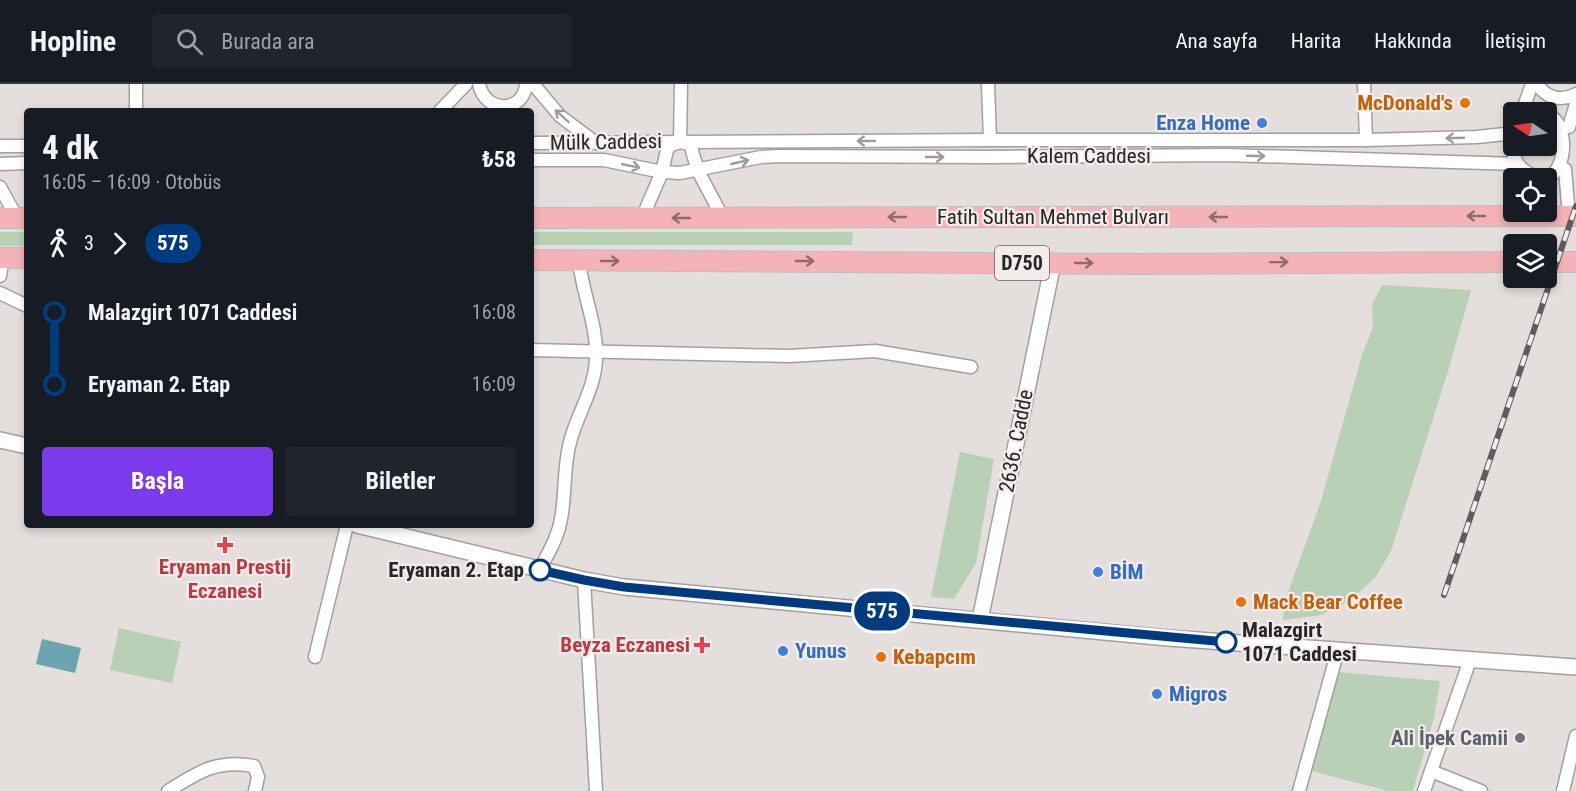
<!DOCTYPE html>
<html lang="tr">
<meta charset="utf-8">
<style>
body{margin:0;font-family:"Roboto Condensed",sans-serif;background:#20242c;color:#f1f3f6;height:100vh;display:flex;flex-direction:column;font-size:22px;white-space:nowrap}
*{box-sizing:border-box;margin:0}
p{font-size:20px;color:#9ea1a6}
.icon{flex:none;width:33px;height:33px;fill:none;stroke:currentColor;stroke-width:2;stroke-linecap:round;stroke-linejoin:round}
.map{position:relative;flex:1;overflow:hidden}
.panel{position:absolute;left:24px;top:24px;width:510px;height:420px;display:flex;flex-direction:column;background:#171b24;border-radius:6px;box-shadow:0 3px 9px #0003}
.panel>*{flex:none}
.badge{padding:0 12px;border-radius:20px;font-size:21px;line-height:39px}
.needle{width:39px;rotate:283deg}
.tools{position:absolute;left:1503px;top:18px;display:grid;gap:12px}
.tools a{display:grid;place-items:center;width:54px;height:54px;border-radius:6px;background:#171b24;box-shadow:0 3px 9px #0003;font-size:30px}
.map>.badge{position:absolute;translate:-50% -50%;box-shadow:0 0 0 3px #fff}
.legs{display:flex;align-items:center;gap:9px;height:66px;padding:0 18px;font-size:20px}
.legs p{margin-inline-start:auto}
.head{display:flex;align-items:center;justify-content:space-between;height:102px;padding:0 18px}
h1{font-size:33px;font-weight:700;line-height:45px}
.button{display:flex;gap:12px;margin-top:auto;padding:12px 18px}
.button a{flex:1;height:69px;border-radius:6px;background:#7c3aed;color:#fff;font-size:24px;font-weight:700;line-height:69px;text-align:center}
.button a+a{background:#20242c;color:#f1f3f6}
ul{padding:0 18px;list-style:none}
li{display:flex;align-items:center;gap:21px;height:72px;font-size:22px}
li i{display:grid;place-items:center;width:9px;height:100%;margin:0 8px;background:currentColor}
li i::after{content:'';width:15px;height:15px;margin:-8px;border:4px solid;border-radius:50%;background:#171b24}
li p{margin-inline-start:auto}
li:first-child i{background:linear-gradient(#0000 50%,currentColor 0)}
li:last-child i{background:linear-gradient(currentColor 50%,#0000 0)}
header{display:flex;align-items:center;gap:36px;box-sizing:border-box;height:84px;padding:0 30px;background:#171b24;border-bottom:2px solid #363941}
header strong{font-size:28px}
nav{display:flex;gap:33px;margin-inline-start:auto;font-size:21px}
.search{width:420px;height:54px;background:#20242c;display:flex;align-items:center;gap:15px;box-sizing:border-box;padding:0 21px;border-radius:6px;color:#9ea1a6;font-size:22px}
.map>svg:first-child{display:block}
.green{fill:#b8d0b5}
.water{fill:#6ca5af}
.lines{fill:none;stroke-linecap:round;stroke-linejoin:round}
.minor-casing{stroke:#a49f9d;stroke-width:15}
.tertiary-casing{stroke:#a49f9d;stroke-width:18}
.trunk-casing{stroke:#bebebe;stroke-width:22}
.minor{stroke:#fff;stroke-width:12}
.tertiary{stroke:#fff;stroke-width:15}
.trunk{stroke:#f4b3b8;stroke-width:20}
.rail-casing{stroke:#605d5c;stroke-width:6}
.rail{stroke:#f2ecea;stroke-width:4;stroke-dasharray:11;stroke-linecap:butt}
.oneway{stroke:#9e9d9d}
.oneway2{stroke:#8e6c6e}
.line-1-casing{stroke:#fff;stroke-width:14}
.line-1{stroke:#003b80;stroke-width:9}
.food-dot{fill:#e8710a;stroke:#f2ecea;stroke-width:2}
.shop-dot{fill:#3f7fe0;stroke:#f2ecea;stroke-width:2}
.health-dot{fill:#e0444e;stroke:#f2ecea;stroke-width:2}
.stop-1-dot{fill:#fff;stroke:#003b80;stroke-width:3}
.worship-dot{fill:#6b7280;stroke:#f2ecea;stroke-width:2}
.labels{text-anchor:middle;stroke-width:4.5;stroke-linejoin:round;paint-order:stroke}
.shield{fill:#f2ecea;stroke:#656160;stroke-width:1.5}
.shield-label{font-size:20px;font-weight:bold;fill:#282625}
.food-label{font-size:21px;font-weight:bold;fill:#c56008;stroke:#f2ecea;text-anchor:start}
.shop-label{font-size:21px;font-weight:bold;fill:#366cbe;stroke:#f2ecea;text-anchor:start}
.street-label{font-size:21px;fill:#282625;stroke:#f2ecea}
.health-label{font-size:21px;font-weight:bold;fill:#be3a42;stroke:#f2ecea}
.stop-label{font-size:21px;font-weight:bold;fill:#282625;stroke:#f2ecea;text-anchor:end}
.worship-label{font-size:21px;font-weight:bold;fill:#5b616d;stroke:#f2ecea;text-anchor:end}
</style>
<header>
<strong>Hopline</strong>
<div class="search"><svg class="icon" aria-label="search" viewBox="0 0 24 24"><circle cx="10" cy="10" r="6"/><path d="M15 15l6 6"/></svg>Burada ara</div>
<nav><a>Ana sayfa</a><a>Harita</a><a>Hakkında</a><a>İletişim</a></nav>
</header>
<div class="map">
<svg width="1576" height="707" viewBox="0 0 1576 707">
<rect width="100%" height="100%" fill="#e4dfdd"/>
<!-- green -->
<g class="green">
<rect x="0" y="148" width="27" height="14"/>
<polygon points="531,148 853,148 852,161 531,161"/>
<polygon points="1382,201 1471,206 1449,284 1391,467 1375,494 1349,517 1321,531 1283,536 1286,514 1321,417 1362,271 1373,243 1372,221"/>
<polygon points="960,368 994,375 976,479 954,515 931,513"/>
<polygon points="119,544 181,558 172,599 110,586"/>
<polygon points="1337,588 1440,597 1434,634 1413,707 1388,707 1308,686"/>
</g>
<!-- water -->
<polygon class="water" points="42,555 81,564 75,589 36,580"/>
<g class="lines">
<!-- minor casing -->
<g class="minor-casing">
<g id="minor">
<path d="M479,0c6,30 45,29 47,0"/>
<polyline points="533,0 560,32 596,59"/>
<polyline points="988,0 990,56"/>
<polyline points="1364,0 1366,56"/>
<path d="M1537,0c9,14 24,18 39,10"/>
<polyline points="136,27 136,0"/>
<polyline points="440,27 466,0"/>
<polyline points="1522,28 1532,0"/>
<polyline points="1569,43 1576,20"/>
<path d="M1514,52c-3,13 -1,26 10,34 41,33 52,-47 22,-56"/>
<polyline points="680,58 681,0"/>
<polyline points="531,59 990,56 1366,56 1477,53 1514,49"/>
<polyline points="0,62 27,62"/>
<polyline points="531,76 604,76 662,88 680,89 761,73 779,72 990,73 1227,71 1517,80"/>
<polyline points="0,80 27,79"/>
<polyline points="1565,85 1569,132"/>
<polyline points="0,103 17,134"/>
<polyline points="642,134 662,88 667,66 671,61 680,58 690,60 698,87 723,134"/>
<polyline points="0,192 3,174"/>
<polyline points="0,209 27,222"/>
<polyline points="531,266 789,272 875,267 971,283"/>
<path d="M540,485c8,-16 18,-31 21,-50 5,-26 2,-51 9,-77 7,-28 25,-53 26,-83 2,-33 -14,-66 -17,-99"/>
<polyline points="584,496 596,707"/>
<polyline points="315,573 347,441"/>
<polyline points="1431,687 1481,707"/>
<path d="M168,707c30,-19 49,-32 86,-25l4,11 -3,14"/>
<polyline points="1299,707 1338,566"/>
<polyline points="1424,707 1470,576"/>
<polyline points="1563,707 1576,652"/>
</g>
</g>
<!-- tertiary casing -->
<g class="tertiary-casing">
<g id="tertiary">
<polyline points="0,356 27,362"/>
<polyline points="357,441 584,496 624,503 1168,554 1576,583"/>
<polyline points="980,536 1053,179"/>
</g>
</g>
<!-- trunk casing -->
<g class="trunk-casing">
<g id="trunk">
<polyline points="0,134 27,134"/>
<polyline points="531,134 1576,132"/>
<polyline points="0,174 27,174"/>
<polyline points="531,176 1142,180 1514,178"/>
<polyline points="1546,178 1576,178"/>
</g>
</g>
<!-- minor -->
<use href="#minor" class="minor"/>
<!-- tertiary -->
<use href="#tertiary" class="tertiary"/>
<!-- trunk -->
<use href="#trunk" class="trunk"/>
<!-- rail casing -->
<g class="rail-casing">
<polyline id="rail" points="1444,511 1576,122"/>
</g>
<!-- rail -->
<use href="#rail" class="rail"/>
</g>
<!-- one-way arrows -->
<defs><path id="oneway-shaft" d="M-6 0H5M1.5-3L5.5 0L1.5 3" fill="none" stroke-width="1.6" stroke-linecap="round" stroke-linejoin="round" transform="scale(1.5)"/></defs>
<g class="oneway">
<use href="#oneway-shaft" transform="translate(562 32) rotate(-138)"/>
<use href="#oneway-shaft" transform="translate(1455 54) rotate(178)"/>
<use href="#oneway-shaft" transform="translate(866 57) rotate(180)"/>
<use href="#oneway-shaft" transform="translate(1256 72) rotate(2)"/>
<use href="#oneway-shaft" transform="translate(935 73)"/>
<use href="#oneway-shaft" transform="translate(740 78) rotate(-13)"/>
<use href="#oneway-shaft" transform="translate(631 82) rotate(11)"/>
</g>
<g class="oneway2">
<use href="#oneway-shaft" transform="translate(1476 132) rotate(180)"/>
<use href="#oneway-shaft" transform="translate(897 133) rotate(180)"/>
<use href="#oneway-shaft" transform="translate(1218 133) rotate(180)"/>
<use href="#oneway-shaft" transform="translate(681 134) rotate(180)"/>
<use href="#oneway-shaft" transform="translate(610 177)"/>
<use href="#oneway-shaft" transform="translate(805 177)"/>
<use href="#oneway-shaft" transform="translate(1279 178) rotate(-1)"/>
<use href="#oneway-shaft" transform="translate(1084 179)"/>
</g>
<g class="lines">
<!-- line-1 casing -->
<g class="line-1-casing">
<polyline id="line-1" points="540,486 584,496 624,503 1226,558"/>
</g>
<!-- line-1 -->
<use href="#line-1" class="line-1"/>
</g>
<!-- markers -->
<g class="food-dot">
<circle cx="1465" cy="19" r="6"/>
<circle cx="1241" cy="518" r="6"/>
<circle cx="881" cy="573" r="6"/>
</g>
<g class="shop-dot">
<circle cx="1262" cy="39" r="6"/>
<circle cx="1098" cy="488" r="6"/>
<circle cx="783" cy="567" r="6"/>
<circle cx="1157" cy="610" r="6"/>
</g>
<g class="health-dot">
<path d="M222 452h6v6h6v6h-6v6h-6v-6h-6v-6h6z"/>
<path d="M699 552h6v6h6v6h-6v6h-6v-6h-6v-6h6z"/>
</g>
<g class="stop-1-dot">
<circle cx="540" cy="486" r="10"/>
<circle cx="1226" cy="558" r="10"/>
</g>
<circle class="worship-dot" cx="1520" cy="654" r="6"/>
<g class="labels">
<!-- shield labels -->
<rect class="shield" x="995" y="162" width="54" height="34" rx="4.5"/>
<g class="shield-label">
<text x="1022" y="186">D750</text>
</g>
<!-- food labels -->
<g class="food-label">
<text x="1453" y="26" text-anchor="end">McDonald's</text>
<text x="1253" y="525">Mack Bear Coffee</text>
<text x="893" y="580">Kebapcım</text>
</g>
<!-- shop labels -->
<g class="shop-label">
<text x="1250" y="46" text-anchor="end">Enza Home</text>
<text x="1110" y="495">BİM</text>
<text x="795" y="574">Yunus</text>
<text x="1169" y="617">Migros</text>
</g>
<!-- street labels -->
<g class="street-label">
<text transform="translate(606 58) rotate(-1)" y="7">Mülk Caddesi</text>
<text x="1089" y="79">Kalem Caddesi</text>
<text x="1053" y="140">Fatih Sultan Mehmet Bulvarı</text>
<text transform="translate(1016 357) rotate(-79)" y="7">2636. Cadde</text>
</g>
<!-- health labels -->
<g class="health-label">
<text x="225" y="490">Eryaman Prestij<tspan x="225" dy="24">Eczanesi</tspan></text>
<text x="690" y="568" text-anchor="end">Beyza Eczanesi</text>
</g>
<!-- stop labels -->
<g class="stop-label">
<text x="524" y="493">Eryaman 2. Etap</text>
<text x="1242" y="553" text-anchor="start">Malazgirt<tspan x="1242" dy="24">1071 Caddesi</tspan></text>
</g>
<!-- worship labels -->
<g class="worship-label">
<text x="1508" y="661">Ali İpek Camii</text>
</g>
</g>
</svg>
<div class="tools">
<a><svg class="needle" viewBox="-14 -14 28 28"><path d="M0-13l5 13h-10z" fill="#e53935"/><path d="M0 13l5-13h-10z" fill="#9ea1a6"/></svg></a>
<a><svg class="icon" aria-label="locate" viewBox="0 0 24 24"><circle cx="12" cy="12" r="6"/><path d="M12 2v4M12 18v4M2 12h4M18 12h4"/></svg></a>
<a><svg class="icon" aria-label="layers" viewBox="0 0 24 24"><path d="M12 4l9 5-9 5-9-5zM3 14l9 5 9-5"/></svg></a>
</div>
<b class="badge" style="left:882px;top:527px;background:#003b80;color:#fff">575</b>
<section class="panel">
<div class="head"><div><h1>4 dk</h1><p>16:05 – 16:09 · Otobüs</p></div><b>₺58</b></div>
<div class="legs"><svg class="icon" aria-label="walk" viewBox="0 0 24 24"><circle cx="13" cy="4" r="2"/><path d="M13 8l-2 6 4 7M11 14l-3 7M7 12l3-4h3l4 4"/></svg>3<svg class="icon" aria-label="forward" viewBox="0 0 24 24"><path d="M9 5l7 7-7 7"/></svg><b class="badge" style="background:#003b80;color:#fff">575</b></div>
<ul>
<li><i style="color:#003b80"></i><b>Malazgirt 1071 Caddesi</b><p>16:08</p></li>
<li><i style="color:#003b80"></i><b>Eryaman 2. Etap</b><p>16:09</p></li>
</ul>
<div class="button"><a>Başla</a><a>Biletler</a></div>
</section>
</div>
